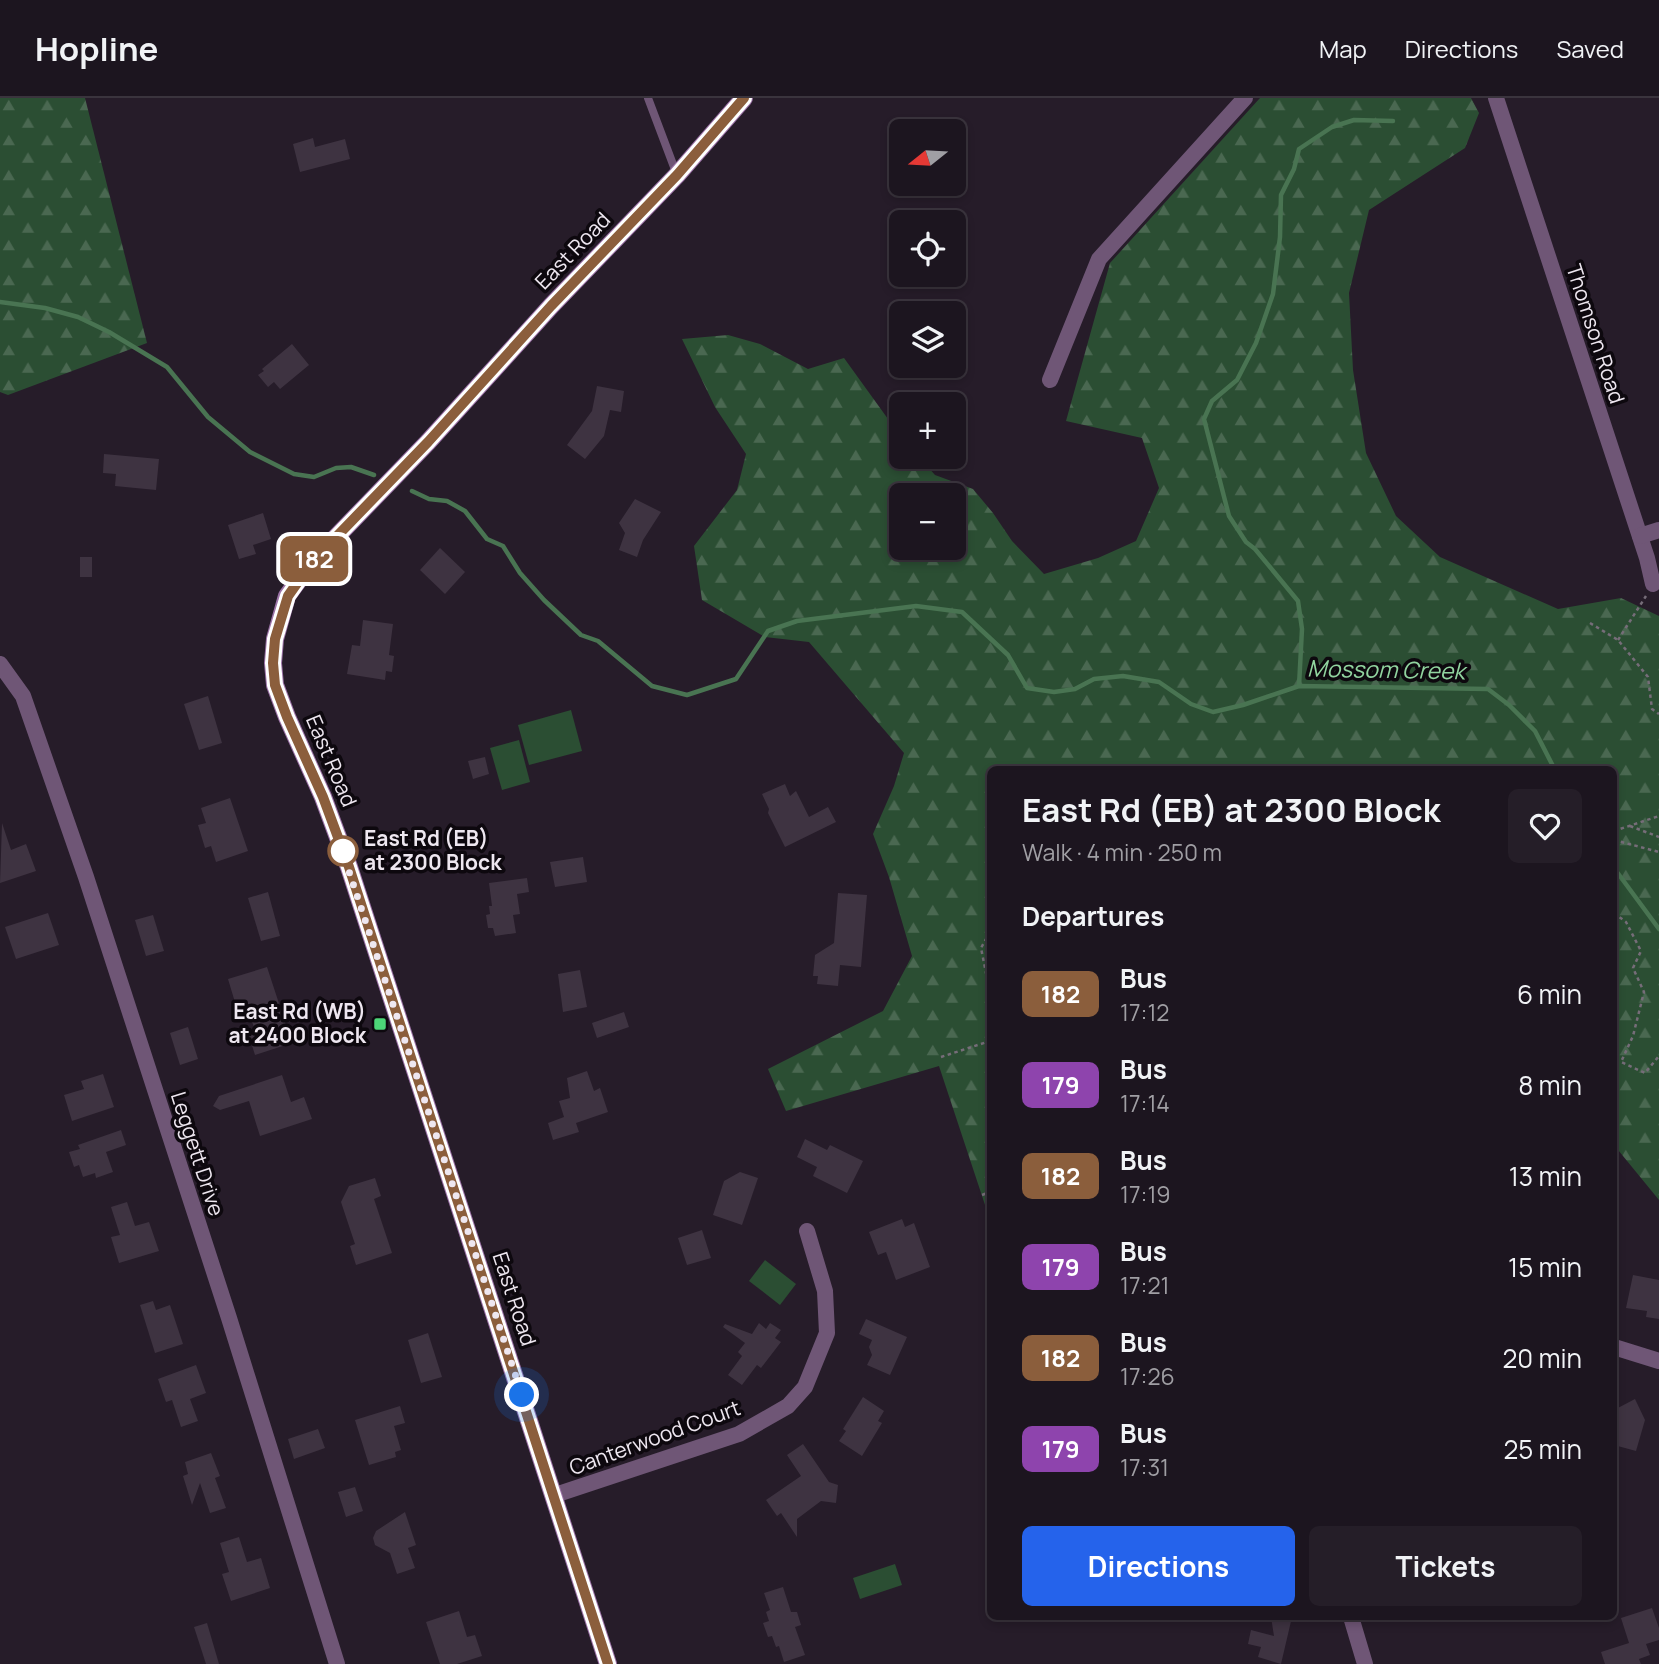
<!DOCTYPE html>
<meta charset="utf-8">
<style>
body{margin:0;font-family:Manrope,sans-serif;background:#251e28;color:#f1f3f6;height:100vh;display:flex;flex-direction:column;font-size:26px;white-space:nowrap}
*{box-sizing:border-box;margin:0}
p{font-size:23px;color:#a09fa4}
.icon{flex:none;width:38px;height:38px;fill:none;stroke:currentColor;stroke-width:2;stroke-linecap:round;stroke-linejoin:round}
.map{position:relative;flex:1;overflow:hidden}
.panel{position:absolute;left:987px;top:668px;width:630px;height:854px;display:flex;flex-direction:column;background:#1c151f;border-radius:10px;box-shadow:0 4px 10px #0003,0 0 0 2px #3a343d}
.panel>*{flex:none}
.badge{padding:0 14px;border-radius:10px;font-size:24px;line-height:46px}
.needle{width:46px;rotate:252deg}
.fabs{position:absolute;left:889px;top:21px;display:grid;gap:14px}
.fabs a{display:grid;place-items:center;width:77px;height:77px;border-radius:10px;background:#1c151f;box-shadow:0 4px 10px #0003,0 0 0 2px #3a343d;font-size:35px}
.you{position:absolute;width:35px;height:35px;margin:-18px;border:5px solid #fff;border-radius:50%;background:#1a73e8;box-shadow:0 0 0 10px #1a73e833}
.map>.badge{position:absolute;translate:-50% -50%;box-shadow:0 0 0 4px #fff}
h2{padding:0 35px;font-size:26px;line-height:63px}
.round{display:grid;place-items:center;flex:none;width:74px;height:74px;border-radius:10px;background:#251e28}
.headline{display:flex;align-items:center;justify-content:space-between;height:119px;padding:0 35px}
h1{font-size:33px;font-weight:700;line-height:52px}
.action{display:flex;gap:14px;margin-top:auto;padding:14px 35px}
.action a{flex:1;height:80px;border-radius:10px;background:#2563eb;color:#fff;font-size:28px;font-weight:700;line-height:80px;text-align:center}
.action a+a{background:#251e28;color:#f1f3f6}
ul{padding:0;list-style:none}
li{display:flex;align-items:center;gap:21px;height:91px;padding:0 35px}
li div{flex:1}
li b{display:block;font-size:26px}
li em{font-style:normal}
li .badge{min-width:77px;font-weight:700;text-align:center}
header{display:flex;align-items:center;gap:42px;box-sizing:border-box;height:98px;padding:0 35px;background:#1c151f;border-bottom:2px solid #3a343d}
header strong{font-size:33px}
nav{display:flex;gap:38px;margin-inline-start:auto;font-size:24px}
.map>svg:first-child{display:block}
.green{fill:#2b4e33}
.forest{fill:url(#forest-firs);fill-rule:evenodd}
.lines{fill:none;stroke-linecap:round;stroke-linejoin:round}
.stream{stroke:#497452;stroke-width:4.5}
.building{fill:#3e3341}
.path{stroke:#766d79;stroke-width:2.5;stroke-dasharray:3.5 3.5;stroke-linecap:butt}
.service{stroke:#6f5676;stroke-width:8}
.minor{stroke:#6f5676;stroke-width:16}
.secondary{stroke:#9c73a7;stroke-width:18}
.line-casing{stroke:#fff;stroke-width:16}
.line{stroke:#8b5e3c;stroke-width:10}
.walk{stroke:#eee7f0;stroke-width:7;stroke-dasharray:0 12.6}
.stop-dot{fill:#fff;stroke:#8b5e3c;stroke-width:3.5}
.poi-dot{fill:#4cd677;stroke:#0d080e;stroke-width:2.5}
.labels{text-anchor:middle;stroke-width:7;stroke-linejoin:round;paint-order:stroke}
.street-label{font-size:21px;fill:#eee7f0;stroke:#0d080e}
.stop-label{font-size:21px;font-weight:bold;fill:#eee7f0;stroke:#0d080e;text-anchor:start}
.poi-label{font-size:21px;font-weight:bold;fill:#eee7f0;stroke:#0d080e;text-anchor:end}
.water-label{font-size:23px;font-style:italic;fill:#91d49f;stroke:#0d080e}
</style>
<header>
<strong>Hopline</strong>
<nav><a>Map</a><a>Directions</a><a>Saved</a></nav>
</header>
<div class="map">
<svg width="1659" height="1566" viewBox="0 0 1659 1566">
<defs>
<pattern id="forest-firs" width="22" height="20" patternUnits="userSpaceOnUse" patternTransform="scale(1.75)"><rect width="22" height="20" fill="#2b4e33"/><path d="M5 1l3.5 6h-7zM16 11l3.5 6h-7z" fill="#4a6851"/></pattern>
</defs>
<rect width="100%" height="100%" fill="#261c29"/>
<!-- green -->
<g class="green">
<polygon points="571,612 582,653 529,667 518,627"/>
<polygon points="519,642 530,684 502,692 490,650"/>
<polygon points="765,1162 796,1186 780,1207 749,1183"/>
<polygon points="895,1466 902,1487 860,1501 853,1480"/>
</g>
<!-- forest -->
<g class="forest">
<polygon points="0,0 85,0 147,245 8,297 0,294"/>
<path d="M1260,0h211l8,15 -14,35 -96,62 -20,83 4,77 13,83 30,63 44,41 118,52 63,-11 38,18v584l-45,-55v-375h-624v450l-51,-154 -153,45 -18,-42 115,-58 29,-55 -23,-79 -16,-43 21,-48 10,-33 -95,-111 -44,-5 -63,-37 -8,-54 43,-56 9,-36 -31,-47 -33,-68 46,-4 32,9 48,25 36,-11 57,79v20h18l16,18 38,14 20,24 19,28 32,33 54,-16 38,-17 23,-53 -17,-50 -76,-17 44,-158zM901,397h53v53h-53z"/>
</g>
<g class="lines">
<!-- stream -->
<g class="stream">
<polyline points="0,204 45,210 78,219 109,234 167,269 208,319 250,354 294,376 314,379 336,370 351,369 374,377"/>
<polyline points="412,393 429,401 447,403 465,413 487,441 503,448 520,475 544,502 581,537 598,543 652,588 687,597 736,581 768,533 797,523 916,508 962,514 1008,557 1027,590 1054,594 1075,591 1094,581 1123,578 1159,584 1191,606 1213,614 1243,607 1299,588 1488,591 1509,607 1535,633 1555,672"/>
<polyline points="1299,588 1302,531 1298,503 1255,451 1246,444 1229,418 1204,321 1212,303 1237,282 1256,245 1273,196 1280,139 1281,97 1294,71 1299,51 1332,29 1354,22 1393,23"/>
<polyline points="1614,770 1659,831"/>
</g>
</g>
<!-- building -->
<g class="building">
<polygon points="313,40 315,49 345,41 350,61 300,74 293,46"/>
<polygon points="292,246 309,267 280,291 274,284 268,289 258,277 264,273 262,271"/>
<polygon points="597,288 624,293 621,314 610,312 604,338 585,361 567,347 592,313"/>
<polygon points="104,356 159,361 156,392 115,388 116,376 103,375"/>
<polygon points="635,401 661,414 643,442 637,459 619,452 625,435 619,425"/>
<polygon points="263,415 271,441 253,447 256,456 239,461 228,427"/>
<polygon points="440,450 465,474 445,496 420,472"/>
<rect x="80" y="459" width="12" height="20"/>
<polygon points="363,522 393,526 389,557 394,558 392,574 386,573 385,582 347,576 352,547 360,548"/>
<polygon points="208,598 222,645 199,652 184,606"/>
<polygon points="485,659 489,676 473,681 468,663"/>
<polygon points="785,686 790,698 796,693 809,719 828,709 836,724 785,749 768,715 769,711 762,696"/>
<polygon points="230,700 248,753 216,764 211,748 205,750 198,727 206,725 201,710"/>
<polygon points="2,725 11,752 26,746 36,773 0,785"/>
<polygon points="583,759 587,784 555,789 550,764"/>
<polygon points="527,780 529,794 517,796 520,816 513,817 516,835 495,838 493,830 488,830 486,817 490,816 489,808 492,808 489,785"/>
<polygon points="268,794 280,838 261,843 248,800"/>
<polygon points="838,795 867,797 861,869 840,867 838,888 817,886 818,878 813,878 815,857 834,845"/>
<polygon points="48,815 59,847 16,861 5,829"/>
<polygon points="153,817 164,853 146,858 135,822"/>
<polygon points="267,869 292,945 255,957 248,935 255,933 247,907 237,911 228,881"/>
<polygon points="580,872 587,909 563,914 558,876"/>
<polygon points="624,914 629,929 597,940 592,925"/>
<polygon points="188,929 198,961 180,967 170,935"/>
<polygon points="587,973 594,993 600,990 608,1014 576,1025 579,1034 553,1042 548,1025 564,1019 559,1003 570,1000 567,980"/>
<polygon points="103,976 114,1009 72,1023 64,997 84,991 81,983"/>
<polygon points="282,977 291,1004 304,999 312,1021 260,1038 249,1003 220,1012 213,1008 219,998"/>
<polygon points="121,1032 126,1047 106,1054 113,1074 96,1080 95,1075 83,1079 79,1067 74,1069 69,1054 80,1051 78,1047"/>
<polygon points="805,1041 827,1052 830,1047 863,1063 847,1095 813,1078 817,1069 797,1059"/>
<polygon points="740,1074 758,1080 742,1127 713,1117 724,1083"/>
<polygon points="375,1080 381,1098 374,1101 392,1155 356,1167 350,1148 355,1146 341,1104 349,1088"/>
<polygon points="127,1104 135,1128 149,1124 159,1153 119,1165 111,1139 120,1137 111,1109"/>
<polygon points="902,1121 905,1129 914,1125 930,1169 896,1182 886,1154 878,1157 869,1134"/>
<polygon points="702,1132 711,1160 687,1167 678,1140"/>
<polygon points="1633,1177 1659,1182 1659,1221 1646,1219 1647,1213 1626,1210"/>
<polygon points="153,1203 156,1212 170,1207 183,1246 155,1255 140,1207"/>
<polygon points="866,1221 907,1239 890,1277 867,1267 872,1257 869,1249 872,1242 859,1236"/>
<polygon points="759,1225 766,1231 770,1225 781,1232 775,1240 781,1244 761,1270 757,1267 742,1287 728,1277 742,1258 738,1254 745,1245 723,1229 725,1226 752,1236"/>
<polygon points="428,1235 442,1279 421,1285 408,1242"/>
<polygon points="196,1267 206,1295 190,1301 198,1323 181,1329 172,1302 166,1304 158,1281"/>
<polygon points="863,1299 884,1313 878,1323 882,1325 862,1358 839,1343 846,1333 843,1331"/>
<polygon points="1635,1301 1645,1322 1636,1353 1614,1347 1614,1312"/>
<polygon points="400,1308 405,1325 394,1328 401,1352 395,1354 396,1359 369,1367 355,1322"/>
<polygon points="318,1331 325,1350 294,1361 288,1341"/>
<polygon points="803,1346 829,1384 838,1387 836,1405 821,1403 797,1421 797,1439 781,1415 777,1418 766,1402 801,1378 787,1357"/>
<polygon points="211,1355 220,1378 215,1380 226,1410 210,1415 200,1385 192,1407 183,1378 188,1376 185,1364"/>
<polygon points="355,1389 363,1413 346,1419 338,1394"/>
<polygon points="405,1414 416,1447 408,1450 415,1470 397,1476 390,1455 375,1447 373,1440 376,1433"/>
<polygon points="239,1439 247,1464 261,1460 270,1490 231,1503 222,1476 229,1474 220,1445"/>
<polygon points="783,1489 791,1514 797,1514 801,1527 795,1529 805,1557 784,1564 779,1548 776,1549 772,1538 768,1539 763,1525 769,1523 766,1514 770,1512 764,1495"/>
<polygon points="1652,1510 1659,1530 1659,1542 1646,1546 1650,1557 1639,1561 1641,1566 1605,1566 1601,1554 1629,1545 1621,1520"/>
<polygon points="459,1513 467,1539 475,1537 482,1558 457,1566 440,1566 426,1524"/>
<polygon points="1271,1519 1292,1519 1281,1566 1258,1559 1261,1549 1248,1546 1251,1532 1274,1538"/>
<polygon points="207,1525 219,1566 206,1566 194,1529"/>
</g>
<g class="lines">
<!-- path -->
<g class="path">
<polyline points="1590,525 1618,542 1648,579 1652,611 1659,616"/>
<polyline points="1618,542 1646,498"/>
<polyline points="1630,728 1659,739"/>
<polyline points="1614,733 1659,718"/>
<polyline points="1614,742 1659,754"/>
<polyline points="1614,815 1626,824 1641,853 1633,870 1644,894 1633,938 1621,964 1645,975 1659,958"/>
<polyline points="990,834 981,850 990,895"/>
<polyline points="941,959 990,943"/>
<polyline points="982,1097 990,1094"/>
</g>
<!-- service -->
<polyline class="service" points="648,0 677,77"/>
<!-- minor -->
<g class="minor">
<polyline points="1496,0 1647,460 1653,486"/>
<polyline points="1050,282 1099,161 1245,0"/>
<polyline points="1640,438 1659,432"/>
<polyline points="0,566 23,598 86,779 229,1220 337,1566"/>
<polyline points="1614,1249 1659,1263"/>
<polyline points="555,1397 739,1336 788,1308 805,1289 827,1235 825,1193 807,1133"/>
<polyline points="1351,1519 1365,1566"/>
</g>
<!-- secondary -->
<polyline class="secondary" points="608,1566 349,769 323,699 287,619 275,587 273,565 275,541 287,498 312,464 428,344 551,208 677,77 744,0"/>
</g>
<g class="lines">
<!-- line casing -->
<g class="line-casing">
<polyline id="line" points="608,1566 349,769 323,699 287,619 275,587 273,565 275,541 288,498 312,464 428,344 551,208 677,77 744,0"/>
</g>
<!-- line -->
<use href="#line" class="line"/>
<!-- walk -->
<polyline class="walk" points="343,753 340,746 522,1297"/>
</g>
<!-- markers -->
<circle class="stop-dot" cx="343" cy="753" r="14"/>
<rect class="poi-dot" x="373" y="919" width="14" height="14" rx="3.5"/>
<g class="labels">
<!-- street labels -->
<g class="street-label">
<text transform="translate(573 153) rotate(-46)" y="7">East Road</text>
<text transform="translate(1595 236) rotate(72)" y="7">Thomson Road</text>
<text transform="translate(331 663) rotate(67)" y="7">East Road</text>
<text transform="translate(197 1056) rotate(72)" y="7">Leggett Drive</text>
<text transform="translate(514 1201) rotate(72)" y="7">East Road</text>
<text transform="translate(655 1340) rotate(-20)" y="7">Canterwood Court</text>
</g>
<!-- stop labels -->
<g class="stop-label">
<text x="364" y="748">East Rd (EB)<tspan x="364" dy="24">at 2300 Block</tspan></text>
</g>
<!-- poi labels -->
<g class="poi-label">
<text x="366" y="921">East Rd (WB)<tspan x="366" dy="24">at 2400 Block</tspan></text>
</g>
<!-- water labels -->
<g class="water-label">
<text transform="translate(1386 572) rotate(1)" y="8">Mossom Creek</text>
</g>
</g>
</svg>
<div class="fabs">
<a><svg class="needle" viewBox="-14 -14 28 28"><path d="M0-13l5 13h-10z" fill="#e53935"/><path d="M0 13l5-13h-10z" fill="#a09fa4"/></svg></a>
<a><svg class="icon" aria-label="locate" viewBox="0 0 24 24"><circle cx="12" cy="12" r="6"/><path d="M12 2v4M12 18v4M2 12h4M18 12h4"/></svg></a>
<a><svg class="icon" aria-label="layers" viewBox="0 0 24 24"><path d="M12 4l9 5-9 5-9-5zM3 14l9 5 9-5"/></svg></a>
<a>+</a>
<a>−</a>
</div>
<div class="you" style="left:522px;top:1297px"></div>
<b class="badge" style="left:314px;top:461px;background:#8b5e3c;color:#fff">182</b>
<section class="panel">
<div class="headline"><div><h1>East Rd (EB) at 2300 Block</h1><p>Walk · 4 min · 250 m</p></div><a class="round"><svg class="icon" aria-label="heart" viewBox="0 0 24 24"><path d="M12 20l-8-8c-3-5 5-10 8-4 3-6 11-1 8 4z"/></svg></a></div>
<h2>Departures</h2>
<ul>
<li><span class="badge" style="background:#8b5e3c;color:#fff">182</span><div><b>Bus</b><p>17:12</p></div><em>6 min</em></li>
<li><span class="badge" style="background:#8e44ad;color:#fff">179</span><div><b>Bus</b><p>17:14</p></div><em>8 min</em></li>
<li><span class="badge" style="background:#8b5e3c;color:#fff">182</span><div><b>Bus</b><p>17:19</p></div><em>13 min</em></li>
<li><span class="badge" style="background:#8e44ad;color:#fff">179</span><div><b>Bus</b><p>17:21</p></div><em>15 min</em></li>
<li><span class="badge" style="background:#8b5e3c;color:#fff">182</span><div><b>Bus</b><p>17:26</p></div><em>20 min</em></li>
<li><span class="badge" style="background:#8e44ad;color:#fff">179</span><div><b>Bus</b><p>17:31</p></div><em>25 min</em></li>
</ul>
<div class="action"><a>Directions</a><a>Tickets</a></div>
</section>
</div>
